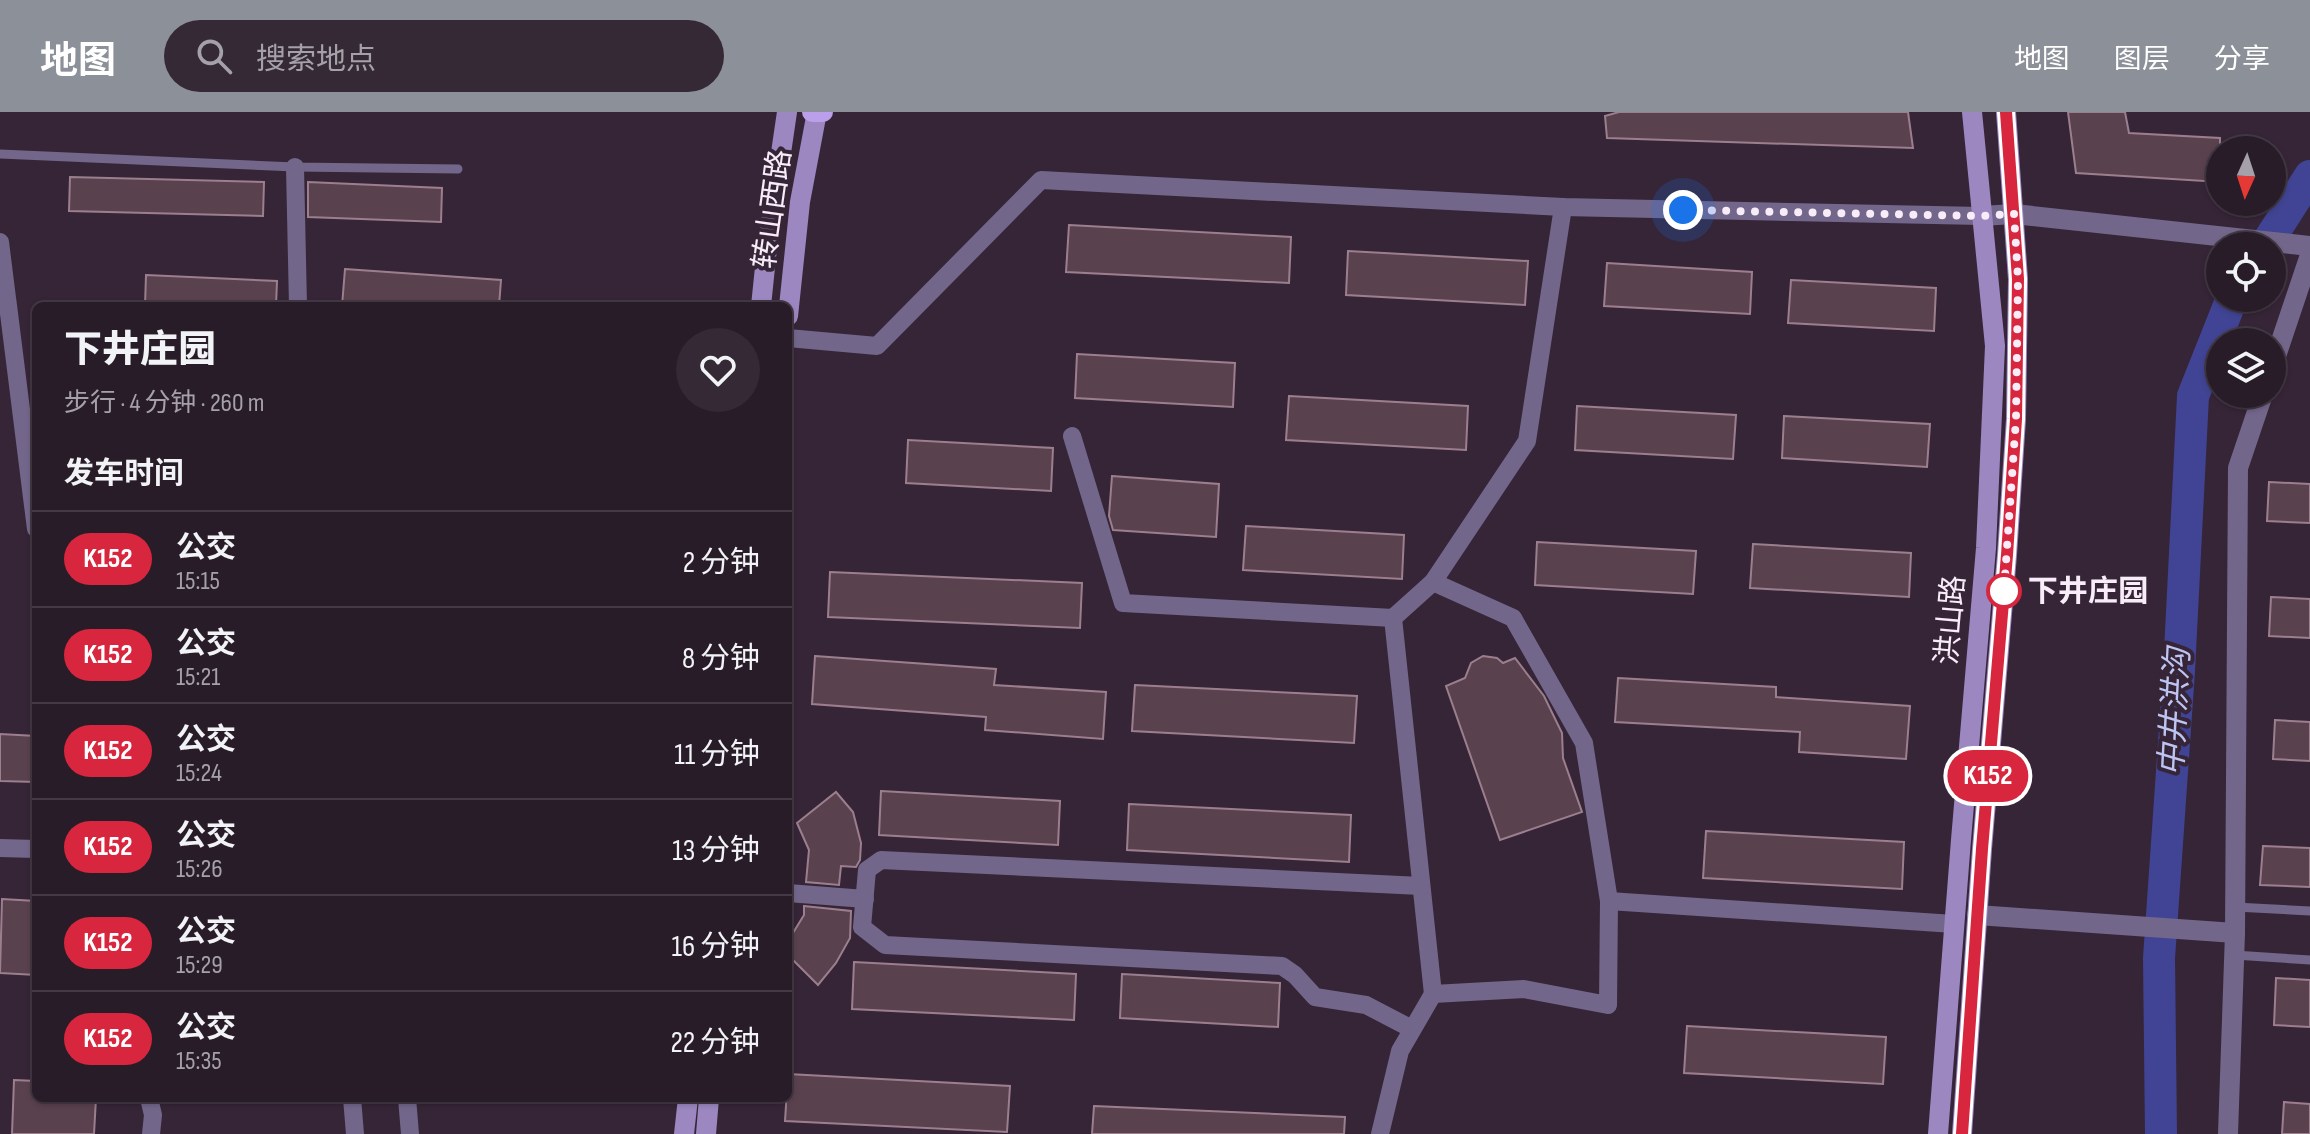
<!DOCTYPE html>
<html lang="zh">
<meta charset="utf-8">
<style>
body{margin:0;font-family:"Sofia Sans Condensed","Noto Sans SC",sans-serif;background:#342935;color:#f1f3f6;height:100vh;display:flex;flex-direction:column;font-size:30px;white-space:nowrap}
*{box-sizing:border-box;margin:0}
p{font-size:26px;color:#a5a1a8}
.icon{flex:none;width:44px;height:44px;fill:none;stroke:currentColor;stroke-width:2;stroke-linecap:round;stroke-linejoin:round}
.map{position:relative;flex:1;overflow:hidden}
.sheet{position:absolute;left:32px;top:190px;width:760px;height:800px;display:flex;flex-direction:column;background:#281c29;border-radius:12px;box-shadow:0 2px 6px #0004,0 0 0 2px #443a46}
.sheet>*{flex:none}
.badge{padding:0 16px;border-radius:26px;font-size:28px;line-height:52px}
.needle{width:52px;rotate:183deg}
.tools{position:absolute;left:2206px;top:24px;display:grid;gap:16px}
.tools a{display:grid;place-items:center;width:80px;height:80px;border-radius:50%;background:#281c29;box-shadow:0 2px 6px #0004,0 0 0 2px #443a46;font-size:40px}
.you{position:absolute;width:40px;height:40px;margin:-20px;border:6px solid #fff;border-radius:50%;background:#1a73e8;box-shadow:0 0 0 12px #1a73e833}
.map>.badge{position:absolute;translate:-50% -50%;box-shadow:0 0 0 4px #fff}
h2{padding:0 32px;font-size:30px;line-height:72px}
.round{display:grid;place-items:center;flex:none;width:84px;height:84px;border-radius:42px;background:#342935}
.summary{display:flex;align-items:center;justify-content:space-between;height:136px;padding:0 32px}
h1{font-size:38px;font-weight:800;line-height:60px}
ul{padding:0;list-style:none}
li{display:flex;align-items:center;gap:24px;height:96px;padding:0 32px;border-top:2px solid #443a46}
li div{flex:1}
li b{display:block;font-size:30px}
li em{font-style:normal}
li .badge{min-width:88px;font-weight:700;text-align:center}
header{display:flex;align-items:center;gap:48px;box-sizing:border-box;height:112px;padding:0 40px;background:#8c9099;color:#fff}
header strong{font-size:38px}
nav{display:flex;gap:44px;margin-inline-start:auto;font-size:28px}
.search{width:560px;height:72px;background:#342935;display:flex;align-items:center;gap:20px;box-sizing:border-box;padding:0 28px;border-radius:44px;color:#a5a1a8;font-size:30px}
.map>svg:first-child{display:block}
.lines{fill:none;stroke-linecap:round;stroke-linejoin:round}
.river{stroke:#414494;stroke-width:32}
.building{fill:#5a414e;stroke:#9c7f8e;stroke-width:2}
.service{stroke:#73668b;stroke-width:9}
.minor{stroke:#73668b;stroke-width:18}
.tertiary{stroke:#73668b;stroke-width:20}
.secondary{stroke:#9c87c1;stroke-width:20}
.primary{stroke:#bb9feb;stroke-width:20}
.line-casing{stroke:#fff;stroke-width:18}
.line{stroke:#d7263d;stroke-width:12}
.walk{stroke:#f7ecf8;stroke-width:8;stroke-dasharray:0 14.4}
.stop-dot{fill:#fff;stroke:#d7263d;stroke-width:4}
.labels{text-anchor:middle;stroke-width:8;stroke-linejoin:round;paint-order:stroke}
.street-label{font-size:30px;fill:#f7ecf8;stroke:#362537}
.stop-label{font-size:30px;font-weight:bold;fill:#f7ecf8;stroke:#362537;text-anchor:start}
.water-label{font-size:32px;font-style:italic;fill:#bdc4f1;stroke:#362537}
</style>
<header>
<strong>地图</strong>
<div class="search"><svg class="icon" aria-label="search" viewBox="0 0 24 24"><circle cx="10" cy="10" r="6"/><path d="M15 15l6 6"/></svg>搜索地点</div>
<nav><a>地图</a><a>图层</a><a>分享</a></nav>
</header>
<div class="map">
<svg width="2310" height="1022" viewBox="0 0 2310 1022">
<rect width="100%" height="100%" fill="#362537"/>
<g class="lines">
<!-- river -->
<g class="river">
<polyline points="2265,134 2310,64"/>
<polyline points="2161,1022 2159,846 2179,559 2193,284 2232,186"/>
</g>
</g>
<!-- building -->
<g class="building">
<polygon points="1619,0 1908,0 1913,36 1607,26 1605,4"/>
<polygon points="2068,0 2125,0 2129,21 2220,26 2220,70 2076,61"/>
<polygon points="70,65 264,70 263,104 69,99"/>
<polygon points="308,70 442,76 441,110 308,105"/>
<polygon points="1069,113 1291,125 1289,171 1066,160"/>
<polygon points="1348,139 1528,149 1525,193 1346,183"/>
<polygon points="1607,151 1752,160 1750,202 1604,194"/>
<polygon points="345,157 501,168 499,194 342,194"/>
<polygon points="146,163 277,169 276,194 145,194"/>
<polygon points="1791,168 1936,176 1934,219 1788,211"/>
<polygon points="1077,242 1235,251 1233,295 1075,286"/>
<polygon points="1289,284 1468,294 1466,338 1286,328"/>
<polygon points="1577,294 1736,303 1733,347 1575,338"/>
<polygon points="1784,304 1930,312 1927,355 1782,346"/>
<polygon points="908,328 1053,336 1051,379 906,371"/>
<polygon points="1112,364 1219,372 1216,425 1113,418 1109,404"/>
<polygon points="2269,370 2310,372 2310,411 2267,409"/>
<polygon points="1246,414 1404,423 1402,467 1243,458"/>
<polygon points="1537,430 1696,439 1693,482 1535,473"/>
<polygon points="1753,432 1911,441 1909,485 1750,476"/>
<polygon points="830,460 1082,471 1080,516 828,505"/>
<polygon points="2271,485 2310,487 2310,526 2269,524"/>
<polygon points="815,544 996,557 994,573 1106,580 1103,627 985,618 986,605 812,592"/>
<polygon points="1483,544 1497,546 1503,551 1515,546 1544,584 1562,621 1563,646 1582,700 1500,728 1446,574 1465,566 1471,551"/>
<polygon points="1618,566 1776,575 1776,585 1910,594 1906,647 1799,640 1800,620 1615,610"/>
<polygon points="1135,573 1357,584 1354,631 1132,619"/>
<polygon points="2275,608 2310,610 2310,649 2273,647"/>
<polygon points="0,622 36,624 36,670 0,669"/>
<polygon points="881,679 1060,689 1058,733 879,723"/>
<polygon points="836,680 853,700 861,731 860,748 856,755 841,754 839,773 806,770 809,738 797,711"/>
<polygon points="1129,692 1351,703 1349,750 1127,738"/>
<polygon points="1706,719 1904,730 1902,777 1703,766"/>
<polygon points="2263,734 2310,736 2310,775 2260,773"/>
<polygon points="2,787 36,789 36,863 0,861"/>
<polygon points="804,794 851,799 850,826 836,851 818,873 788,843 788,829 804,803"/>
<polygon points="854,850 1076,862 1074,908 852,897"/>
<polygon points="1122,862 1280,871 1278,915 1120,906"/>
<polygon points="2276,866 2310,868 2310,915 2274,913"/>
<polygon points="1687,914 1886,925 1883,972 1684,961"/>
<polygon points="788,962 1010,974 1007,1020 785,1009"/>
<polygon points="14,968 36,969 36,986 96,986 94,1022 12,1022"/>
<polygon points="2284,990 2310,992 2310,1022 2282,1022"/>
<polygon points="1094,994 1345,1005 1344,1022 1092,1022"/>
</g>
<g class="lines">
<!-- service -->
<g class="service">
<polyline points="0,42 295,55 458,57"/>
<polyline points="2235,795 2310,799"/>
<polyline points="2234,843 2310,848"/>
</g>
<!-- minor -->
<g class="minor">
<polyline points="295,55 298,194"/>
<polyline points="1563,95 1527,329 1433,470 1513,506 1584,631 1609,789 1954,812"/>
<polyline points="0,130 36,417"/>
<polyline points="788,226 877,234 1041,68 1563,95 1981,104"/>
<polyline points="1072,324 1123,491 1393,506 1433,470"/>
<polyline points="1393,506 1433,882 1524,877 1608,893 1609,789"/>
<polyline points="0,736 36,737"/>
<polyline points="788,781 865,787"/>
<polyline points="1412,917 1366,893 1315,885 1295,863 1282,854 885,833 862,815 867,758 881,748 1421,774"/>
<polyline points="149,986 153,1003 151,1022"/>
<polyline points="352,986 355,1022"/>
<polyline points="407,986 410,1022"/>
<polyline points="1380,1022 1400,939 1433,882"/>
</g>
<!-- tertiary -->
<g class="tertiary">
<polyline points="1981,104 2014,102 2310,134"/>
<polyline points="2272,256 2310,143"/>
<polyline points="1977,803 2235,821"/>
<polyline points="2228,1022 2235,821 2238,356 2263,282"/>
</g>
<!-- secondary -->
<g class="secondary">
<polyline points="761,194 767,136 787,0"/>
<polyline points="788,204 800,90 817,0"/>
<polyline points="684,1022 688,986"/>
<polyline points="706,1022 709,986"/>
<polyline points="1938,1022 1961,728 1986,436 1995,234 1972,0"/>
<polyline points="1962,1022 1982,737 2007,443 2016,307 2018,167 2006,0"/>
</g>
<!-- primary -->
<polyline class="primary" points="812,0 823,0"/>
</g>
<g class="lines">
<!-- line casing -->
<g class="line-casing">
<polyline id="line" points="1962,1022 1982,737 2007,443 2016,307 2018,167 2006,0"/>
</g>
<!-- line -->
<use href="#line" class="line"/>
<!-- walk -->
<polyline class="walk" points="1683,98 1981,104 2014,102 2018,167 2016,307 2004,479"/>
</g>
<!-- markers -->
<circle class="stop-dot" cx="2004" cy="479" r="16"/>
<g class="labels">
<!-- street labels -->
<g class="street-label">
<text transform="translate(772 97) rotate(-82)" y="10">转山西路</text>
<text transform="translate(1950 508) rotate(-85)" y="10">洪山路</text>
</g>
<!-- stop labels -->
<g class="stop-label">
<text x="2028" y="489">下井庄园</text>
</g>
<!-- water labels -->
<g class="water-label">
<text transform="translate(2174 600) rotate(-87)" y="11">中井洪沟</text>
</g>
</g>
</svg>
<div class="tools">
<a><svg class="needle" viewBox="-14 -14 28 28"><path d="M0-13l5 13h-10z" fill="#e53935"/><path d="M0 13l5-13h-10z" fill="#a5a1a8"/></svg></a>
<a><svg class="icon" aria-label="locate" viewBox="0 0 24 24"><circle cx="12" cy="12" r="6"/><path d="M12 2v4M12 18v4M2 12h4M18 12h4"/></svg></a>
<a><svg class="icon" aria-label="layers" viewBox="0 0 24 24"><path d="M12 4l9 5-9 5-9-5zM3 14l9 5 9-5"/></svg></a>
</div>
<div class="you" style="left:1683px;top:98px"></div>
<b class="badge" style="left:1988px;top:664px;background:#d7263d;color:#fff">K152</b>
<section class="sheet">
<div class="summary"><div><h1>下井庄园</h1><p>步行 · 4 分钟 · 260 m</p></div><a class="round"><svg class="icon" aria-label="heart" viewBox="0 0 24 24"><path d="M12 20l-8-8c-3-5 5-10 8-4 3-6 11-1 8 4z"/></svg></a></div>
<h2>发车时间</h2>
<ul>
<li><span class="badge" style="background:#d7263d;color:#fff">K152</span><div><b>公交</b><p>15:15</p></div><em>2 分钟</em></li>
<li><span class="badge" style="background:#d7263d;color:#fff">K152</span><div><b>公交</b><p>15:21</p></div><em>8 分钟</em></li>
<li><span class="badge" style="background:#d7263d;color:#fff">K152</span><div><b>公交</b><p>15:24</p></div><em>11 分钟</em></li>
<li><span class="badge" style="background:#d7263d;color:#fff">K152</span><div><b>公交</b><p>15:26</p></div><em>13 分钟</em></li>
<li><span class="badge" style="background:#d7263d;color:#fff">K152</span><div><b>公交</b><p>15:29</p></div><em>16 分钟</em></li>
<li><span class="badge" style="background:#d7263d;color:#fff">K152</span><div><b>公交</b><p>15:35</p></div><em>22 分钟</em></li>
</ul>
</section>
</div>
